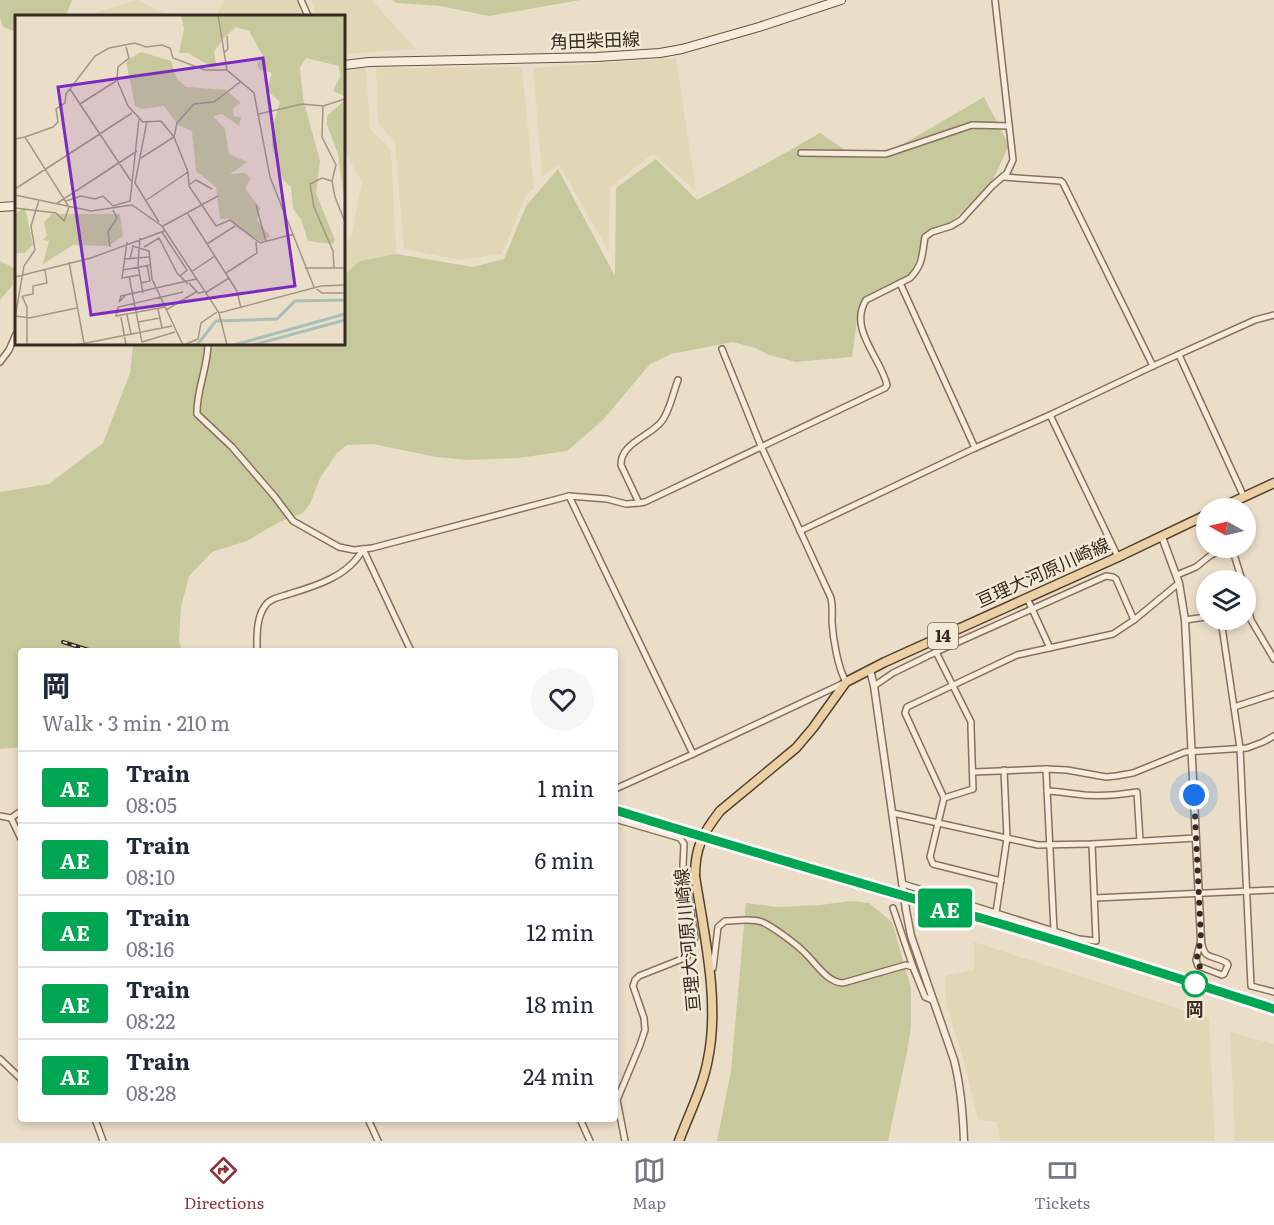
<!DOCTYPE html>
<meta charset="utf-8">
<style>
body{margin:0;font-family:Literata,"Noto Sans JP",serif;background:#f6f6f7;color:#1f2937;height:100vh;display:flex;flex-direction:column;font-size:22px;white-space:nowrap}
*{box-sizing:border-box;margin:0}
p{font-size:20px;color:#747a83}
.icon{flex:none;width:33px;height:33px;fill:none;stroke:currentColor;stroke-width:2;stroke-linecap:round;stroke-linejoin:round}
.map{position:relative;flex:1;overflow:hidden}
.details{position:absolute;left:18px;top:648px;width:600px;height:474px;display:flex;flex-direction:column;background:#fff;border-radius:6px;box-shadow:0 3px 9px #0003}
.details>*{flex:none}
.badge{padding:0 12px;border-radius:4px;font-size:21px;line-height:39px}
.needle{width:39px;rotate:278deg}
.tools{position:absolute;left:1196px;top:498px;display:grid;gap:12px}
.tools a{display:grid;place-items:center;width:60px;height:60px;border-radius:50%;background:#fff;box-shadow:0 3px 9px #0003;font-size:30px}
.you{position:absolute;width:30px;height:30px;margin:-15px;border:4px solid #fff;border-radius:50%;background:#1a73e8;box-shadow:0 0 0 9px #1a73e833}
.map>.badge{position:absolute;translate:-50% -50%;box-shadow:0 0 0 3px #fff}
.round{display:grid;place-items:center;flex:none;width:63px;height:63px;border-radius:32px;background:#f6f6f7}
.summary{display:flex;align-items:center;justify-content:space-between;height:102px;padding:0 24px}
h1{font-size:28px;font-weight:800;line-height:45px}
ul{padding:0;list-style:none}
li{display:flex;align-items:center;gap:18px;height:72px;padding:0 24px;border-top:2px solid #e0e1e3}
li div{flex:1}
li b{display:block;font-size:22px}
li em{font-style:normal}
li .badge{min-width:66px;font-weight:700;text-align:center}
.menu{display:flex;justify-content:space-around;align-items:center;height:84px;border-top:2px solid #e0e1e3;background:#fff;font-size:16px;color:#747a83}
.menu a{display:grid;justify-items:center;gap:3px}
.menu .current{color:#913239}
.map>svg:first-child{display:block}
.farmland{fill:#e1d7b6}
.green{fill:#c7c99c}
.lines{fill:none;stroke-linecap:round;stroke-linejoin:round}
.minor-casing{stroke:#86715e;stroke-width:8}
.tertiary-casing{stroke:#86715e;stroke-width:9}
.secondary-casing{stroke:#685241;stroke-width:10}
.primary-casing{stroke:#544032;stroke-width:11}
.minor{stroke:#f7ecdb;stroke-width:5}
.tertiary{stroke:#f7ecdb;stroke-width:6}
.secondary{stroke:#f7ecdb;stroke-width:8}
.primary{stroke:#ebd0a3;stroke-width:8}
.rail-casing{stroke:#382a21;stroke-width:4}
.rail{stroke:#f3e9d7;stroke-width:1.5;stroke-dasharray:4.5;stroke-linecap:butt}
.tertiary-bridge-casing{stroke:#86715e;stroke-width:9;stroke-linecap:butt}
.primary-bridge-casing{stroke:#544032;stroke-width:11;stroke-linecap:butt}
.tertiary-bridge{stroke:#f7ecdb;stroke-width:6}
.primary-bridge{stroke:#ebd0a3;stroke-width:8}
.line-casing{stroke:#fff;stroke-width:14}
.line{stroke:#00a651;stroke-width:9}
.walk{stroke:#382a21;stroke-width:6;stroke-dasharray:0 10.8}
.stop-dot{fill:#fff;stroke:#00a651;stroke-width:3}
.labels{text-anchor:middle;stroke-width:5;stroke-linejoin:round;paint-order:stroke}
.shield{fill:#f3e9d7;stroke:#706358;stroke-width:1.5}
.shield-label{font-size:16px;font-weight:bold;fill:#382a21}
.street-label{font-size:18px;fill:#382a21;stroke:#f3e9d7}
.stop-label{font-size:18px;font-weight:bold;fill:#382a21;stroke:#f3e9d7}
.inset-river{fill:none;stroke:#a8c0b7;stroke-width:3}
.inset-road{fill:none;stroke:#a39685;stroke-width:1.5}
.view{fill:#7b2cbf;fill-opacity:0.15;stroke:#7b2cbf;stroke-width:3}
.inset-edge{fill:none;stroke:#382a21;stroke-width:3}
</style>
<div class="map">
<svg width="1274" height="1141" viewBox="0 0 1274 1141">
<rect width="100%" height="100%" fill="#ebdec8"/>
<!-- farmland -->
<g class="farmland">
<polygon points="138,0 159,11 180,16 96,16 96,12"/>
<polygon points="225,0 296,0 304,16 216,16"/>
<polygon points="311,0 371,0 416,49 344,54 344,16 314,16 314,8"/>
<polygon points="676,58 696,191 653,154 610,187 609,252 559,164 542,176 533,68"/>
<polygon points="522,67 534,188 526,195 502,254 458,260 404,249 395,142 378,123 376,68"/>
<polygon points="366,68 370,129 391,150 396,248 390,302 344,301 344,243 351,238 362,182 344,151 344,69"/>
<polygon points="974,942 1209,1018 1215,1141 1000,1141 997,1122 978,1120 962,1054 946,1004 945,976 974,970"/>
<polygon points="1230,1032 1274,1044 1274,1141 1235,1141"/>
</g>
<!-- green -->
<g class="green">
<polygon points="0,0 72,0 66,16 16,16 16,32 3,27 0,17"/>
<polygon points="392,0 580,0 489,16 440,6 396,3"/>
<polygon points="984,97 1009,145 988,191 923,244 907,281 859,306 852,357 796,362 769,355 755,348 733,342 671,354 650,364 603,420 567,451 519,458 468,460 436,457 373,444 347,445 337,453 320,478 310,504 303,513 279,522 247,541 212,552 189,576 181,607 179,640 182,651 21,651 21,747 0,749 0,492 49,484 103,443 130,373 133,344 344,344 344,275 360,261 397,254 473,267 504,259 526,206 558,169 615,276 616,188 656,159 697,200 769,162 820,133 854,156 886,154"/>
<polygon points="0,261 16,269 12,286 0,300"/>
<polygon points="851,901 869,903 892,922 911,988 911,1027 907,1052 888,1141 717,1141 731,1071 746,903 778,907 820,905"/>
</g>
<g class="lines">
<!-- minor casing -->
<g class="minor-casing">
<g id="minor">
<polyline points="301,0 308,16"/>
<polyline points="801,153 886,154 972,125 1009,126"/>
<polyline points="1003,177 1061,181 1063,183 1153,366"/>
<polyline points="900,283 975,448"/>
<path d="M208,344c0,23 -12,47 -11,70l35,33 43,50 18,24 46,26 15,3 18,-2 197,-52 38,3 19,5 13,-1 6,-1 240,-114 2,-3c-6,-27 -39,-56 -21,-85l44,-22c13,-13 12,-23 15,-41l7,-5 19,-6 10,-6 31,-34 15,-13 6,-13 -18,-160"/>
<polyline points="1179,355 1244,497"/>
<polyline points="0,362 9,350 16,334"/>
<polyline points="1050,415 1118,557"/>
<polyline points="569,496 693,754"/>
<path d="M639,503l-18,-38c-1,-22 30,-29 41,-44 8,-11 11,-28 16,-41"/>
<polyline points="1245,520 1247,524 1245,528"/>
<polyline points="800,531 975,448 1050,415 1153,366 1255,320 1274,315"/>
<polyline points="1232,548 1242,580"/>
<polyline points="363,549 411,651"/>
<polyline points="1177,575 1196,567 1211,555 1229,548"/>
<polyline points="1245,594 1251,620 1274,659"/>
<polyline points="1027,598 1050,648"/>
<polyline points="1185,620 1206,617"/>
<polyline points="1221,620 1240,748 1251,986 1274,992"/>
<path d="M257,651c0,-14 -1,-33 8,-45 5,-8 16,-9 24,-12 27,-8 60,-18 74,-45"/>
<polyline points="936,652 971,722 971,727 973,789 944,798"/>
<polyline points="874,686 893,673 936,652 1106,576 1113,577 1116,579 1134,620"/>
<polyline points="1234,707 1274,694"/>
<polyline points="1046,769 1054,931"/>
<polyline points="973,772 1046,769 1067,770 1106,777 1116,776 1133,773 1185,752 1247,748 1263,742 1274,736"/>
<path d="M615,789l78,-35 153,-72c-8,-14 -13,-43 -14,-60 0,-8 1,-15 -1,-24l-70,-152 -39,-97"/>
<path d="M1047,791c10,0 19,2 29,3 18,3 42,1 61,-2l3,49"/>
<polyline points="893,813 1038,845 1092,844 1196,838"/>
<polyline points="0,816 11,818 21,811"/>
<polyline points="11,818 21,839"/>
<polyline points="615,819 680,838 684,844 683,866 695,937 687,957 639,976 635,980 633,986 644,1018 645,1030 640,1045 617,1100 625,1141"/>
<polyline points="1001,881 933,864 930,857 944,798 905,713 907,707 1017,655 1113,634 1134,620 1179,583"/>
<polyline points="903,884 1079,939 1096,941 1092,844"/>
<polyline points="1095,898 1274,890"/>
<polyline points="893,908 913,967"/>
<polyline points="996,913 1007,838 1004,770"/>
<path d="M1201,940c4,22 9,13 26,23l1,2 -4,9 -2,1 -24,-9 -2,-6z"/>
<path d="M713,968l5,-41 7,-6c12,0 26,-3 37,1 10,4 34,22 42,30 12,11 22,30 39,31l63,-18 7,2 12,30 7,3"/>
<polyline points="0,1059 21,1079"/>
<polyline points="95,1119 103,1141"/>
<polyline points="368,1119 378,1141"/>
<polyline points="580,1119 590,1141"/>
</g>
</g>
<!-- tertiary casing -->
<g class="tertiary-casing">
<g id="tertiary">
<polyline points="1162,537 1179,583 1185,620 1201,940"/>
<polyline points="870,670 874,686 903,889"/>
<path d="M906,910l5,26 43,124c7,27 9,53 10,81"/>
</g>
</g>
<!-- secondary casing -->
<g class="secondary-casing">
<g id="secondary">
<polyline points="344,65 369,62 597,57 660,53 682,49 759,27 841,0"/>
<polyline points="0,207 16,206"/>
</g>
</g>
<!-- primary casing -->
<g class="primary-casing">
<g id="primary">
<polyline points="1220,508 1274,483"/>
<polyline points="720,811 796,748 813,728 846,682 885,662 1118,557 1206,515"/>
<path d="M679,1141c10,-27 24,-54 29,-82 12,-58 -4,-125 -13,-183"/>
</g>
</g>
<!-- minor -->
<use href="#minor" class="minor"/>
<!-- tertiary -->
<use href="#tertiary" class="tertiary"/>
<!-- secondary -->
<use href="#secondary" class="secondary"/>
<!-- primary -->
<use href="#primary" class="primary"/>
<!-- rail casing -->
<g class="rail-casing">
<g id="rail">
<polyline points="63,642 92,651"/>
<path d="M615,810c113,35 227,68 341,101 107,30 213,64 318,98"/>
</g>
</g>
<!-- rail -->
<use href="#rail" class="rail"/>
<!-- tertiary-bridge casing -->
<g class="tertiary-bridge-casing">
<polyline id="tertiary-bridge" points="903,889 906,910"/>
</g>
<!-- primary-bridge casing -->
<g class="primary-bridge-casing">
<path id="primary-bridge" d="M695,876c0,-29 8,-43 25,-65"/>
</g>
<!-- tertiary-bridge -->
<use href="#tertiary-bridge" class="tertiary-bridge"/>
<!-- primary-bridge -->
<use href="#primary-bridge" class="primary-bridge"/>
</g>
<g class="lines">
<!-- line casing -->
<g class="line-casing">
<path id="line" d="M615,810c113,35 227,68 341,101 107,30 213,64 318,98"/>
</g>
<!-- line -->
<use href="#line" class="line"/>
<!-- walk -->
<path class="walk" d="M1194,795l7,145c-2,10 -8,20 0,28l-6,16"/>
</g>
<!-- markers -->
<circle class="stop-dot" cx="1195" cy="984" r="12"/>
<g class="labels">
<!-- shield labels -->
<rect class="shield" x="928" y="623" width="30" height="26" rx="4.5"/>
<g class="shield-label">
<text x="943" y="642">14</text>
</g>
<!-- street labels -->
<g class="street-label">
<text transform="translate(595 41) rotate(-2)" y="6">角田柴田線</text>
<text transform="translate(1043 573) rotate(-24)" y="6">亘理大河原川崎線</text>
<text transform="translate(688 940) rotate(-95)" y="6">亘理大河原川崎線</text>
</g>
<!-- stop labels -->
<g class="stop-label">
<text x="1195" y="1016">岡</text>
</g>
</g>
<!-- overview -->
<g transform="translate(15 15)">
<rect width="330" height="330" fill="#ebdec8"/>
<path d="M166,0h164v189l-7,-50 -11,-29v-9l17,-15v-5l-11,-5 7,-14 -1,-11 -33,-8 -6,9 3,31 17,63 -4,32 19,47 -2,4 -25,-3 -7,-22 -8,-10 -2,-22 -8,-7 -11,-34v-17l8,-27 -13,-12 5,-17 -13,-4 -2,-6 6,-7 -14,-25 -13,-4 -13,12 -9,13 2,12 -4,3 -24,-14h-9l5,-24zM126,37l30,9 6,18 9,8 40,3 15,13 -8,5 1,8 7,1 -2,9 -17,-12 -9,2 12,13 4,25 18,8 -17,12 15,-1 6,6 -6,9 15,20 -3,12 13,16 -8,6 -27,-15 -5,-8h-10l-4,-32 -20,-16 -4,-40 -14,-6 -14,-19 -22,3 -7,-3 -9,-45zM10,192l8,37 -8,9h-10v-39zM37,199h68l3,22 -14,10 -36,-1 -30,19 6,-23 -6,-1 4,-5 -3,-13z" fill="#c7c99c"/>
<path class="inset-river" d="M182,330l19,-24 61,-2 18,-18 50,-1M219,330l111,-31M238,330l92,-25"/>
<path class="inset-road" d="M203,0l9,55 27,23 16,84 44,110M111,32l3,11 -11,9 -1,13 11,26 15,16 18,-1 13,16 14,35 1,14 27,40 14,-6 30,23 34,-9M209,38l4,-4 -1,-13M55,74l61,92M65,89l36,-23M308,91l22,-7M244,99l43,-10 21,2 -1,31 14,28 -4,16 3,16 10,25M132,106l-12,62 24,39M10,122l28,-10 5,-5 -2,-13 9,-6 1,-9 29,-38 14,-8 26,-5 11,4 16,-2 8,3 3,10 32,12h22M0,124l10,-2 44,70 -5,14 -8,-8 -41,-5M126,143l33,-21 3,-14 17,-19 20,-2 26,-20M317,166l-10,-3 -12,6 4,23 19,44 1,17M174,170l7,-5 16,9M0,174l117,-76M0,180l76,16 41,-6 30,21 57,87 102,-27 24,-1M51,186l15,-5 14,3 8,-3 10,10 17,-5 9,-82M130,186l43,-29M41,189l81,-53M241,190l10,37M173,199l49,77 4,17M148,211l55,-30M147,217l25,38 -7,6M125,223l-2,27 5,28M112,227l-5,36 17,-3M192,229l28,-18M95,232l-2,-15 9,-14 -4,-8M129,232l15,-9 18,35 11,11M109,244l25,-2M115,244l3,-13 16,5 3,28 31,66M54,247l15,81M290,253h40M108,255l28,-5M176,257l24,-16M211,258l31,-20 -1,-11M114,261l13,66 33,-10M0,262l76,-19 73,-27M126,268l9,-2 -3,-16M174,268l9,10 6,-1M299,272l8,6h23M190,278l24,-15M7,281l5,11v38M8,281l10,-2v-8l14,-3 -2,-13M110,281l-6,6 2,-6 75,-17M150,292l-49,9 2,-9 65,-15M143,294l4,19M151,295l30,-18M204,298l8,32M112,300l4,19M1,301l13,2 48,-10M106,302l5,28M0,303l9,-52 11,-16 -4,-24 8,-26M123,307l22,-4M61,330l96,-19M169,330l14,-6 3,-16 16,-11"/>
<path class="view" d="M248,43l32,228 -204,29 -33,-228z"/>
<rect width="330" height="330" class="inset-edge"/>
</g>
</svg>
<div class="tools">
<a><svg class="needle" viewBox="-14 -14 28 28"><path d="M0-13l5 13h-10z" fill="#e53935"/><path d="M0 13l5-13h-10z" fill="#747a83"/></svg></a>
<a><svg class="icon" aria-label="layers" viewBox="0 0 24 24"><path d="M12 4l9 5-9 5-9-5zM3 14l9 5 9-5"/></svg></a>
</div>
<div class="you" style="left:1194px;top:795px"></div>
<b class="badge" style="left:945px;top:908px;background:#00a651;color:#fff">AE</b>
<section class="details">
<div class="summary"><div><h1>岡</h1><p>Walk · 3 min · 210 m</p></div><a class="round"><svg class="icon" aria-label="heart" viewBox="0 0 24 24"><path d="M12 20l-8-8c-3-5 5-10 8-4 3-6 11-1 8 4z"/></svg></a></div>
<ul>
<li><span class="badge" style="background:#00a651;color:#fff">AE</span><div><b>Train</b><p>08:05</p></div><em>1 min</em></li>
<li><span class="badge" style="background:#00a651;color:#fff">AE</span><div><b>Train</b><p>08:10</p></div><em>6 min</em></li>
<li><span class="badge" style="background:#00a651;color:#fff">AE</span><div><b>Train</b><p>08:16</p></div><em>12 min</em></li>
<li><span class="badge" style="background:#00a651;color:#fff">AE</span><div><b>Train</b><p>08:22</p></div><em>18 min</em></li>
<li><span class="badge" style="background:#00a651;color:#fff">AE</span><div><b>Train</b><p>08:28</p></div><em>24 min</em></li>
</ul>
</section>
</div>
<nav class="menu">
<a class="current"><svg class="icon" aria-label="directions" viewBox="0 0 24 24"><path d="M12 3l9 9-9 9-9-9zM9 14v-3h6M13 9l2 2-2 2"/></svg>Directions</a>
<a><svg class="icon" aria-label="map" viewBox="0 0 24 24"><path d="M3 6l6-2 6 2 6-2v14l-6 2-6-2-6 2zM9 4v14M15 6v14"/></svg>Map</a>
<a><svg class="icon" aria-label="tickets" viewBox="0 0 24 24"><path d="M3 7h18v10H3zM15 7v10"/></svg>Tickets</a>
</nav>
